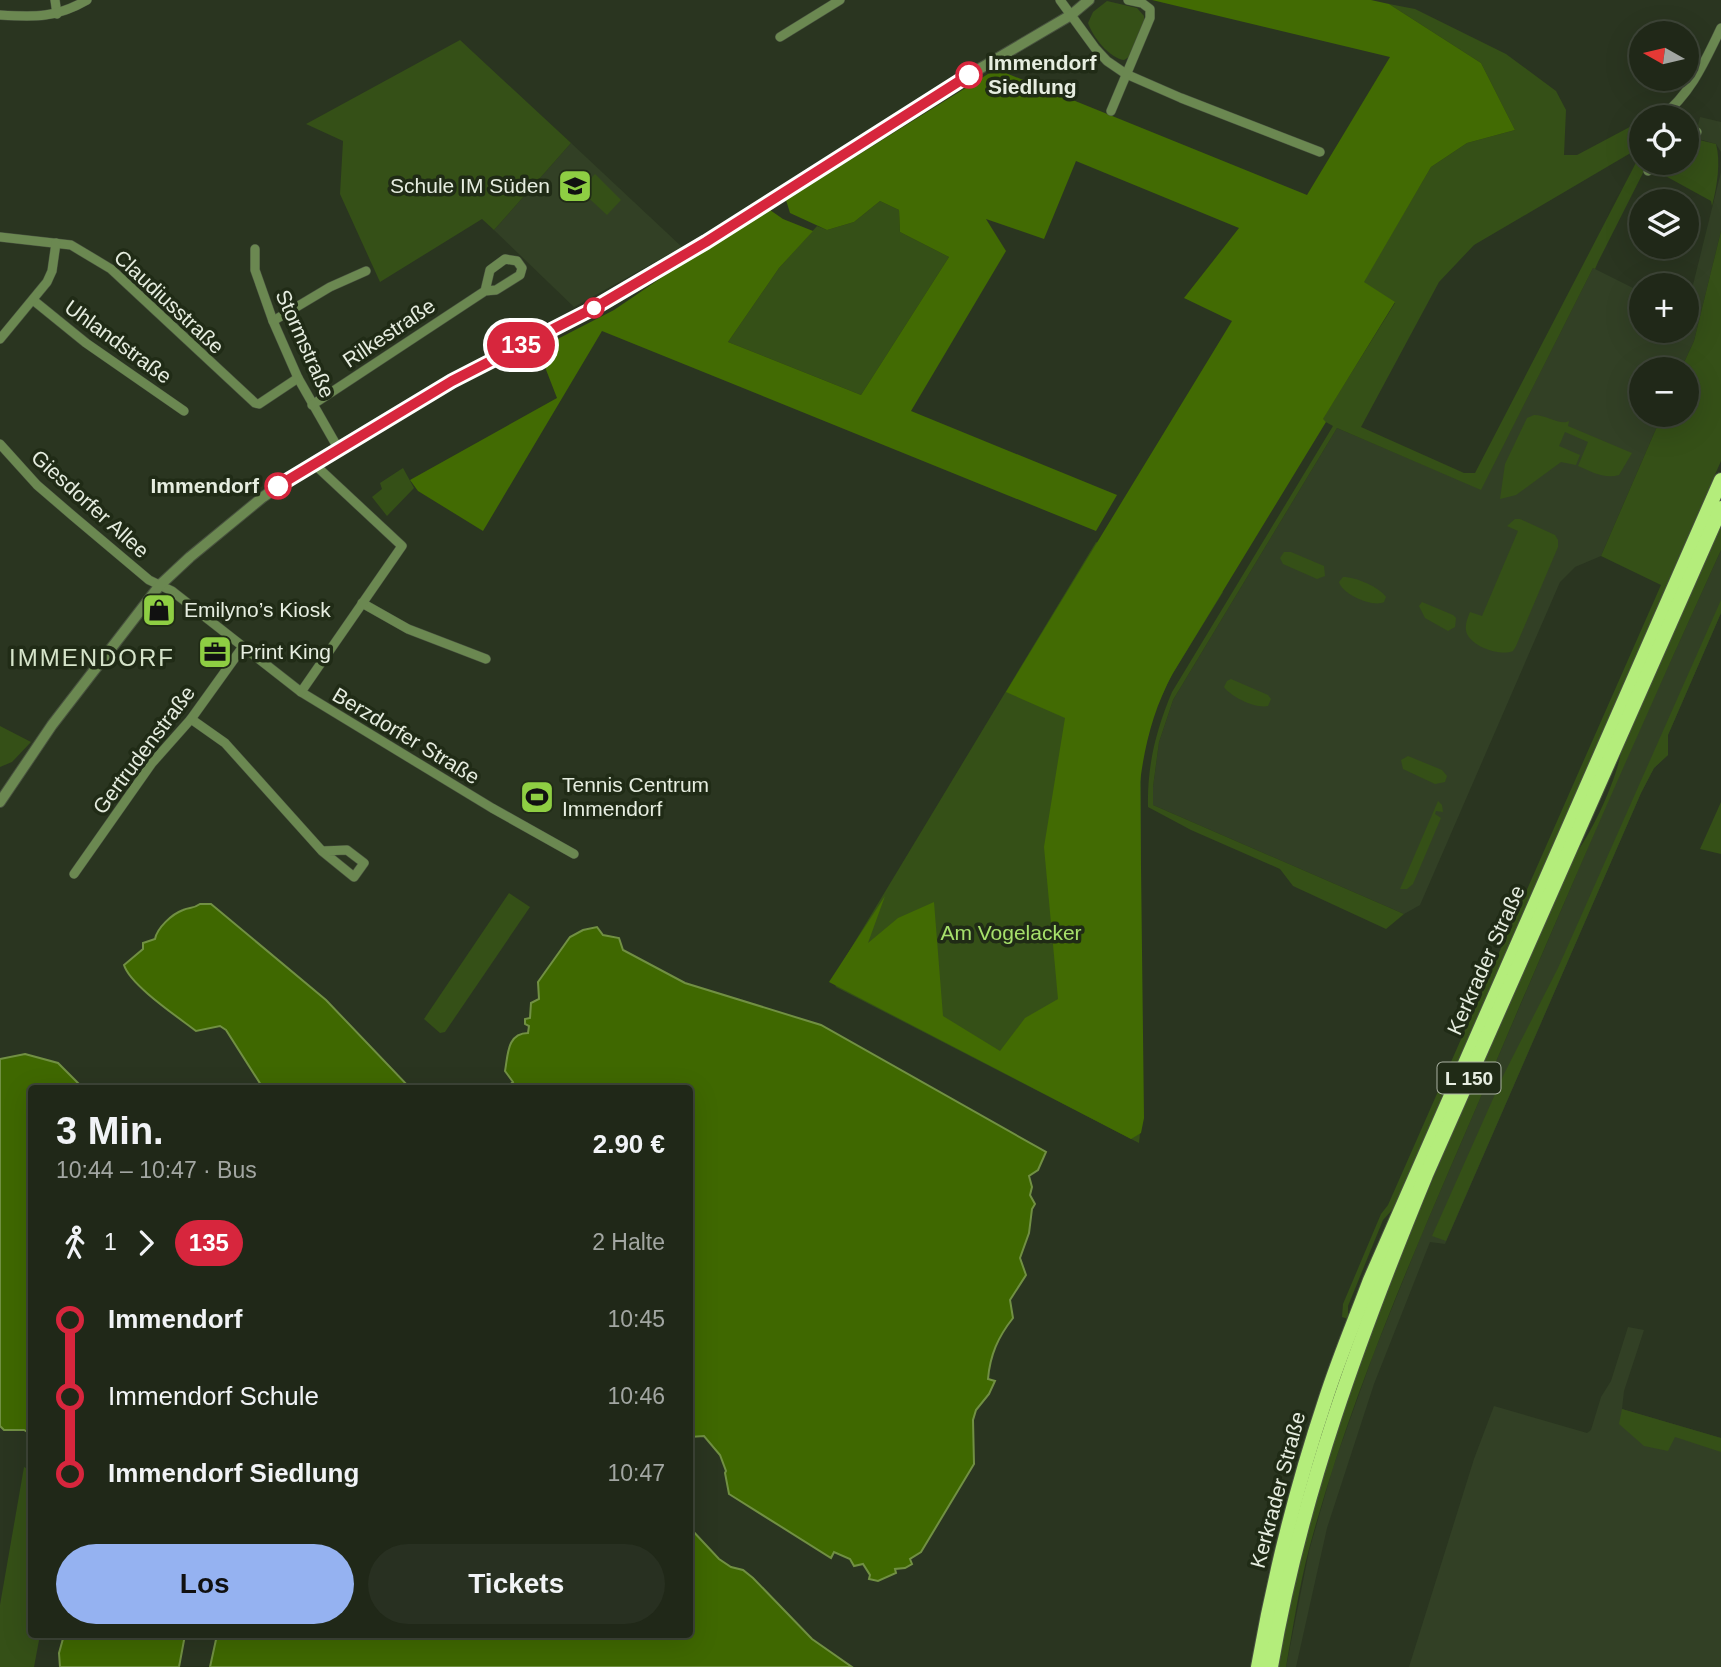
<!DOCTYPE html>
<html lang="de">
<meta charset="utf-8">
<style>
body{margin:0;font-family:Helvetica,sans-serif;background:#283021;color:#f1f3f6;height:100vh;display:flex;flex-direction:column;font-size:26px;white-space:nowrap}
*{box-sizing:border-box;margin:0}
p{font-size:23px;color:#a2a6a2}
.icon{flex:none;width:38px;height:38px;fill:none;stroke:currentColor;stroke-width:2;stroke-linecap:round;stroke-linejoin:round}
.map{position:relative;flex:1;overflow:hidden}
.sheet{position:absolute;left:28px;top:1085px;width:665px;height:553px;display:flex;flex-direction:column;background:#202818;border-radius:7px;box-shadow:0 7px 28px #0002,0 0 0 2px #3d4437}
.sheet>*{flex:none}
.badge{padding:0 14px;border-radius:23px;font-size:24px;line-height:46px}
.needle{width:46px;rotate:278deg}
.fabs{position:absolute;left:1629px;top:21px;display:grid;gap:14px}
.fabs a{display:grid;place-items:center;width:70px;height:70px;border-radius:50%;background:#202818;box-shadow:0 7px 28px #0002,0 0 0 2px #3d4437;font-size:35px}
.map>.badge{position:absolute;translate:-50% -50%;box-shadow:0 0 0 4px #fff}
.legs{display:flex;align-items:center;gap:10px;height:77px;padding:0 28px;font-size:23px}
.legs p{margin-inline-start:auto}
.head{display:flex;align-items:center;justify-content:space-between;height:119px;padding:0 28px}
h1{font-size:38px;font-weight:800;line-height:52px}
.primary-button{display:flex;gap:14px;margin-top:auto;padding:14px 28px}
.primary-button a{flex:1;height:80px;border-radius:42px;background:#95b2f1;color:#111;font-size:28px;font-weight:800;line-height:80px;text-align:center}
.primary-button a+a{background:#283021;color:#f1f3f6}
ul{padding:0 28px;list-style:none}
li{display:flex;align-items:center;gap:24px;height:77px;font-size:26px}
li i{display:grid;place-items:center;width:10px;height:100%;margin:0 9px;background:currentColor}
li i::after{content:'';width:18px;height:18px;margin:-9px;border:5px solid;border-radius:50%;background:#202818}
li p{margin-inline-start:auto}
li:first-child i{background:linear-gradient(#0000 50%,currentColor 0)}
li:last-child i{background:linear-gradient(currentColor 50%,#0000 0)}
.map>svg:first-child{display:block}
.built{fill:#324025}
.green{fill:#355017}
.forest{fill:#426b03}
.water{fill:#3f6800;stroke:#719043;stroke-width:2}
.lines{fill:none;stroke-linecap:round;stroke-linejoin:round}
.minor-casing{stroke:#48523f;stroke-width:10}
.tertiary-casing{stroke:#48523f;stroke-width:12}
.trunk-casing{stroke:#48523f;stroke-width:16}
.minor{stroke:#6b8851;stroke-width:9}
.tertiary{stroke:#6b8851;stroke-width:10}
.trunk{stroke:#b4ed7b;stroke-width:14}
.line-1-casing{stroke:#fff;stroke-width:16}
.line-1{stroke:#d7263d;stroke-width:10}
.stop-1-dot{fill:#fff;stroke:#d7263d;stroke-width:3.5}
.labels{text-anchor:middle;stroke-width:7;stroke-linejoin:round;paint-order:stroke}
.shield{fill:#202b16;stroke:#abb3a3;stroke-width:2}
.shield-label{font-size:19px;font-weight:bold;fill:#e6ede0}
.stop-label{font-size:21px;font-weight:bold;fill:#e6ede0;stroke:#202b16;text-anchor:start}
.poi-label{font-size:21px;fill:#e6ede0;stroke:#202b16;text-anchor:start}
.street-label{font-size:21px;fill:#e6ede0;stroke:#202b16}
.park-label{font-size:21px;fill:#a6e06b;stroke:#202b16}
.quarter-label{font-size:24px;letter-spacing:2px;fill:#d6e4ca;stroke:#202b16}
</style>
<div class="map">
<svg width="1721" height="1667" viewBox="0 0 1721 1667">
<rect width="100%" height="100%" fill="#2a3520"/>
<!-- built -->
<g class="built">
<polygon points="1700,117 1721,122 1721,152 1716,144 1695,138"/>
<polygon points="571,143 682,247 574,307 494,230"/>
<polygon points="1721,172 1721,231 1694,341 1681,369 1642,369 1642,415 1662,415 1601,556 1575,567 1560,582 1420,905 1404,914 1153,805 1153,787 1159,742 1173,700 1337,428 1481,489 1593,268 1641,292 1642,331 1687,331 1687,309"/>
<polygon points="1721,550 1721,613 1668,735 1668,755 1654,768 1641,793 1445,1244 1430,1242 1374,1384 1327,1528 1296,1667 1286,1667 1309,1551 1333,1467 1373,1355 1421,1236 1626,759"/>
<polygon points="1628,1327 1644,1330 1624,1391 1622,1409 1721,1438 1721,1667 1409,1667 1474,1459 1494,1406 1587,1433 1591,1430 1601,1397 1611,1381"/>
</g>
<!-- green -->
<g class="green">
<path d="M1107,1l30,7 7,8v6l-15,35 -5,3c-15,-2 -31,-23 -36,-37l5,-11z"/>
<path d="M1389,4l26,5 91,45 50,37 10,19 -2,45h13l64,-34v30h-7l-160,94 -35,37 -78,145 103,46h11l166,-320 1,10h6l-50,99 -3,7 -2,-1 -112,222 -144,-62 -164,272 -14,42 -6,45v18l251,109 -18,15 -93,-43 -13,-17 -89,-39 -43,-23c-1,-41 8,-77 24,-115l161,-266 -11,-6 73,-117 -32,-21 68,-115 36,-24 48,-13 -34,-67z"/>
<polygon points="460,40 571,143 494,230 482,219 380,282 340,194 343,141 306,124"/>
<path d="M1687,137l29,7c5,18 1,42 -4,62l-1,-5 -51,-28 -2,-9 7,5 4,-6h18z"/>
<polygon points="595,174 621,200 607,215 580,190"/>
<polygon points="880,201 899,210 900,232 949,257 861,395 728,342 779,268 817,226 827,230 854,222"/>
<polygon points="1721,231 1721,461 1393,1209 1383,1220 1348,1306 1348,1319 1342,1317 1343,1304 1381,1214 1388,1205 1661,585 1601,556 1662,415 1687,415 1687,369 1681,369 1694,341"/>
<path d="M1534,415c13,0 27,11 35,6l-1,5 64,27 -13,22c-15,4 -27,-3 -41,-9l10,-24 -23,-10 -6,14 21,9 -4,10 -15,-3 -45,33 -16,4 5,-35 22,-46z"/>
<polygon points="403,468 414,488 387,516 372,497 382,489 380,483"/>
<path d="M1515,519h5l35,16 3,5v7l-42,99 -3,5c-12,5 -39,-3 -46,-17 -3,-7 0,-15 3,-22l12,4 36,-85 -11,-5z"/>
<path d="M1721,524v26c-78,171 -153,342 -226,514 -68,159 -141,318 -186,485 -10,38 -16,79 -23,118h-9c16,-81 34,-164 60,-242 30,-93 69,-183 107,-272 43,-99 86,-198 130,-297 18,-23 42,-75 47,-104z"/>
<polygon points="1096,542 1223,592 1170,678 1154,713 1141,764 1141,1123 1139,1143 836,987 833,978"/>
<polygon points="1284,552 1291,552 1324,566 1325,576 1317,579 1283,564 1280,558"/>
<path d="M1343,577c13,0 36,10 43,20l-2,5c-11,6 -42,-8 -45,-20z"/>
<polygon points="1721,600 1721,613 1668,735 1668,755 1654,768 1641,793 1446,1241 1432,1236 1504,1074 1558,968"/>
<polygon points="1422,602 1453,615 1456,618 1455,627 1448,631 1425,618 1419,606"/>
<path d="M1231,679l37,16 3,4 -3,7c-12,3 -37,-9 -44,-19l3,-6z"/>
<polygon points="0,726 31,742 12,762 0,767"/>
<polygon points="1408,756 1442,770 1447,776 1445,782 1435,784 1403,769 1401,760"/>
<polygon points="1438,801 1442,805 1443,812 1436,811 1435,814 1441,818 1413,884 1407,889 1400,889"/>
<polygon points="1721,802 1721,854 1700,849"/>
<polygon points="509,893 530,907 445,1032 440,1033 424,1019"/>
<polygon points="1622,1409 1721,1438 1721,1452 1675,1437 1668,1451 1644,1446 1619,1424"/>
<polygon points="24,1467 32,1471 32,1634 40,1635 34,1667 0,1667 0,1605"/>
</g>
<!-- forest -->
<path class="forest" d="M1152,0h219l18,4 92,59 34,67 -48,13 -36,24 -67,115 31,20 -72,117 3,3 -153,251c-19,35 -28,70 -33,109l4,336 -3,15 -10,6 -302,-157 56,-86 -17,47 30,-25 36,-16 9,114 57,35 25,-33 33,-19 -14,-152 21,-129 -59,-26 226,-371 -48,-23 55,-70 -163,-67 -32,78 -58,-20 20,32 -95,160 206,84 -21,36 -494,-200 -119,200 -65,-40 -8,-11 147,-82 -19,-49 76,-39 72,-49 84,-51 13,9 30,12 -34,37 -51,74 133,53 88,-138 -49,-25 -1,-22 -19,-9 -26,21 -27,8 -37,-17 -4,-13 210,-131 311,126 83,-138z"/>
<!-- water -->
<g class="water">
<path d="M200,904h11l115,96 82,86 6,2h-151l-37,-58 -6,-4 -24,5c-18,-14 -66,-46 -72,-66l19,-16v-6l12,-4c2,-11 17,-25 28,-29 7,-3 10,-1 17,-6z"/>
<path d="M597,927l6,8 16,3 4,12 62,33 136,42 225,127 -8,18 -9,6 3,11 -2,8 5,9 -3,5 -3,24 -9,25 6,17 -16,25 3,18c-15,19 -23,37 -25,61l7,2 -6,13 -13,16 -3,10 1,44 -53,88 -11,7 2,5 -7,4 -10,1 1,4 -18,8 -9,-2 1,-4 -7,-11 -9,2 -4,-7 -16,-7 -3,6 -102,-64 -4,-21 1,-2 -6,-16 -16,-19 -14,1v-349h-184l7,-6 -8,-11c3,-16 2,-38 23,-38l1,-7 -4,-2v-5l5,-1 1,-15 8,-4 -1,-17 32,-45 13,-7z"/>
<polygon points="25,1054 58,1063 83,1088 32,1088 31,1434 24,1430 4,1430 0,1426 0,1059"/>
<polygon points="690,1528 719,1559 731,1567 743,1570 753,1578 812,1639 852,1667 210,1667 217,1635 690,1634"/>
<polygon points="64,1635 64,1634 185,1635 179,1667 60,1667 59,1653"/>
</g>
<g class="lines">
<!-- minor casing -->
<g class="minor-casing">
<g id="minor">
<polyline points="55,0 57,14"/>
<polyline points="1060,0 1095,48 1107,61 1126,74 1181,98 1320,152"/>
<path d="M0,15c35,2 56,3 87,-15"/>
<polyline points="780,37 840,0"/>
<polyline points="1111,111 1150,18 1150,9 1142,3 1128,0"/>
<path d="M1661,117c30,-23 44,-56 60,-89"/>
<polyline points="1687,129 1697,132"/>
<polyline points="1648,171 1652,163"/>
<polyline points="0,237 71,245 111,269 255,403 259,404 298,378"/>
<polyline points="255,249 255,270 273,321 298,378 338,448"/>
<polyline points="33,300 86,343 184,411"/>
<polyline points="273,321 330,287 366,271"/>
<polyline points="0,339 47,282 52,271 56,243"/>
<polyline points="312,405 485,291 496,290 520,275 522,268 517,261 505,259 490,270 485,291"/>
<polyline points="0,444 37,485 73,516 149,580 172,591 301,692 492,808 574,854"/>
<polyline points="362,603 408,629 486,659"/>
<polyline points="301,692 402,546 313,463"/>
<polyline points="191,719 225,743 322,851 354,877 364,863 347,850 322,851"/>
<polyline points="74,874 152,763 191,719 242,648"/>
</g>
</g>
<!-- tertiary casing -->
<g class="tertiary-casing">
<polyline id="tertiary" points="0,802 52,725 160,585 190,557 263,497 313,463 404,408 476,367 594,308 706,242 969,75 1071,15 1089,0"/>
</g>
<!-- trunk casing -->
<g class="trunk-casing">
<g id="trunk">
<path d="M1258,1667c16,-91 38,-179 67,-266 13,-41 30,-81 45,-121l351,-800"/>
<path d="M1271,1667c29,-171 89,-332 155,-492l295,-667"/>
</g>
</g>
<!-- minor -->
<use href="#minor" class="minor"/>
<!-- tertiary -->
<use href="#tertiary" class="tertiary"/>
<!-- trunk -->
<use href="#trunk" class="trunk"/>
</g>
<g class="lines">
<!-- line-1 casing -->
<g class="line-1-casing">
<polyline id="line-1" points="278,486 452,381 594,308 706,242 969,75"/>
</g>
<!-- line-1 -->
<use href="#line-1" class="line-1"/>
</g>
<!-- icons -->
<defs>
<g id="school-square" transform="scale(1.75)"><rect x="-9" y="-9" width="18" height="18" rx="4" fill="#8ece43" stroke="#202b16"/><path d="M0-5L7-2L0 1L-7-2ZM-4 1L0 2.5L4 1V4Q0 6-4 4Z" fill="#111"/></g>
<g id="shop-square" transform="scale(1.75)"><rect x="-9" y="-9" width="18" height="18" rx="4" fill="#8ece43" stroke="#202b16"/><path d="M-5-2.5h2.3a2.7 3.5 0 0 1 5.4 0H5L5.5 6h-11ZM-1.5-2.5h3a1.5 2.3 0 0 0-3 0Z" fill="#111"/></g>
<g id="office-square" transform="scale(1.75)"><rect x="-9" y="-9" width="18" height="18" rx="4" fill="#8ece43" stroke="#202b16"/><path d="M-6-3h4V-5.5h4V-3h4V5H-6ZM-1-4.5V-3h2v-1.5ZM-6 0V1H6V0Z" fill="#111"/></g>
<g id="stadium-square" transform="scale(1.75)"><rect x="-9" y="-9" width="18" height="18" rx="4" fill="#8ece43" stroke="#202b16"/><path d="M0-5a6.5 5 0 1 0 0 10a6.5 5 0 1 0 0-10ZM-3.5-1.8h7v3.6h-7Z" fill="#111"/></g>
</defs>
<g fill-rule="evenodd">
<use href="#school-square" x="575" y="186"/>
<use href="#shop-square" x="159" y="610"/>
<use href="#office-square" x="215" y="652"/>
<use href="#stadium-square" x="537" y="797"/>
</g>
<!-- markers -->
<g class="stop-1-dot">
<circle cx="969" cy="75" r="12"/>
<circle cx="594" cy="308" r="9"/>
<circle cx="278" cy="486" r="12"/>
</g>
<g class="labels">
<!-- shield labels -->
<rect class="shield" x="1437.5" y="1062.5" width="63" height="31" rx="5"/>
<g class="shield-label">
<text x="1469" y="1085">L 150</text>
</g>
<!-- stop labels -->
<g class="stop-label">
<text x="988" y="70">Immendorf<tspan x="988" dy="24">Siedlung</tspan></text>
<text x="259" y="493" text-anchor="end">Immendorf</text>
</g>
<!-- poi labels -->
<g class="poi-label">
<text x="550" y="193" text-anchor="end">Schule IM Süden</text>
<text x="184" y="617">Emilyno’s Kiosk</text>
<text x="240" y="659">Print King</text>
<text x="562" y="792">Tennis Centrum<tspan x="562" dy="24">Immendorf</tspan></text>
</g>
<!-- street labels -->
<g class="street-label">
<text transform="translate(169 302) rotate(43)" y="7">Claudiusstraße</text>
<text transform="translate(389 333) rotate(-34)" y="7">Rilkestraße</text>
<text transform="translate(118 342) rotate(36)" y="7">Uhlandstraße</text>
<text transform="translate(305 344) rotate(66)" y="7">Stormstraße</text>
<text transform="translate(90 504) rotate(42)" y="7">Giesdorfer Allee</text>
<text transform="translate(406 736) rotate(31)" y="7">Berzdorfer Straße</text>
<text transform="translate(144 750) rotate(-53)" y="7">Gertrudenstraße</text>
<text transform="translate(1486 960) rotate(-66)" y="7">Kerkrader Straße</text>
<text transform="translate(1278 1490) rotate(-75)" y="7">Kerkrader Straße</text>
</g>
<!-- park labels -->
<g class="park-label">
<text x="1011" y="940">Am Vogelacker</text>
</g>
<!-- quarter labels -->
<g class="quarter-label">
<text x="92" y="666">IMMENDORF</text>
</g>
</g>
</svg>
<div class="fabs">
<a><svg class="needle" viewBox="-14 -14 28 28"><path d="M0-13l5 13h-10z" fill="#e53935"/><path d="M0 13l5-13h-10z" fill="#a2a6a2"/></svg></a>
<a><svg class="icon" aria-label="locate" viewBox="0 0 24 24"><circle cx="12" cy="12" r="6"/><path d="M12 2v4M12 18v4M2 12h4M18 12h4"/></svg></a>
<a><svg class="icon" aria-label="layers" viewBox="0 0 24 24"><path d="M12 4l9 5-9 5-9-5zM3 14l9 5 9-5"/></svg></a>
<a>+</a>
<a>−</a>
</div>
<b class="badge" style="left:521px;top:345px;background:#d7263d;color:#fff">135</b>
<section class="sheet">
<div class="head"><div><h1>3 Min.</h1><p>10:44 – 10:47 · Bus</p></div><b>2.90 €</b></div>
<div class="legs"><svg class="icon" aria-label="walk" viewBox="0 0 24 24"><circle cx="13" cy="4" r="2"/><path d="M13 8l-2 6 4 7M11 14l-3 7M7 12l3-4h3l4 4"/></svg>1<svg class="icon" aria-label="forward" viewBox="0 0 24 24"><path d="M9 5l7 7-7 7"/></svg><b class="badge" style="background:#d7263d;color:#fff">135</b><p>2 Halte</p></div>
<ul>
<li><i style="color:#d7263d"></i><b>Immendorf</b><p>10:45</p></li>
<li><i style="color:#d7263d"></i><span>Immendorf Schule</span><p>10:46</p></li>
<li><i style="color:#d7263d"></i><b>Immendorf Siedlung</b><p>10:47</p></li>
</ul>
<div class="primary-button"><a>Los</a><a>Tickets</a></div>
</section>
</div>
